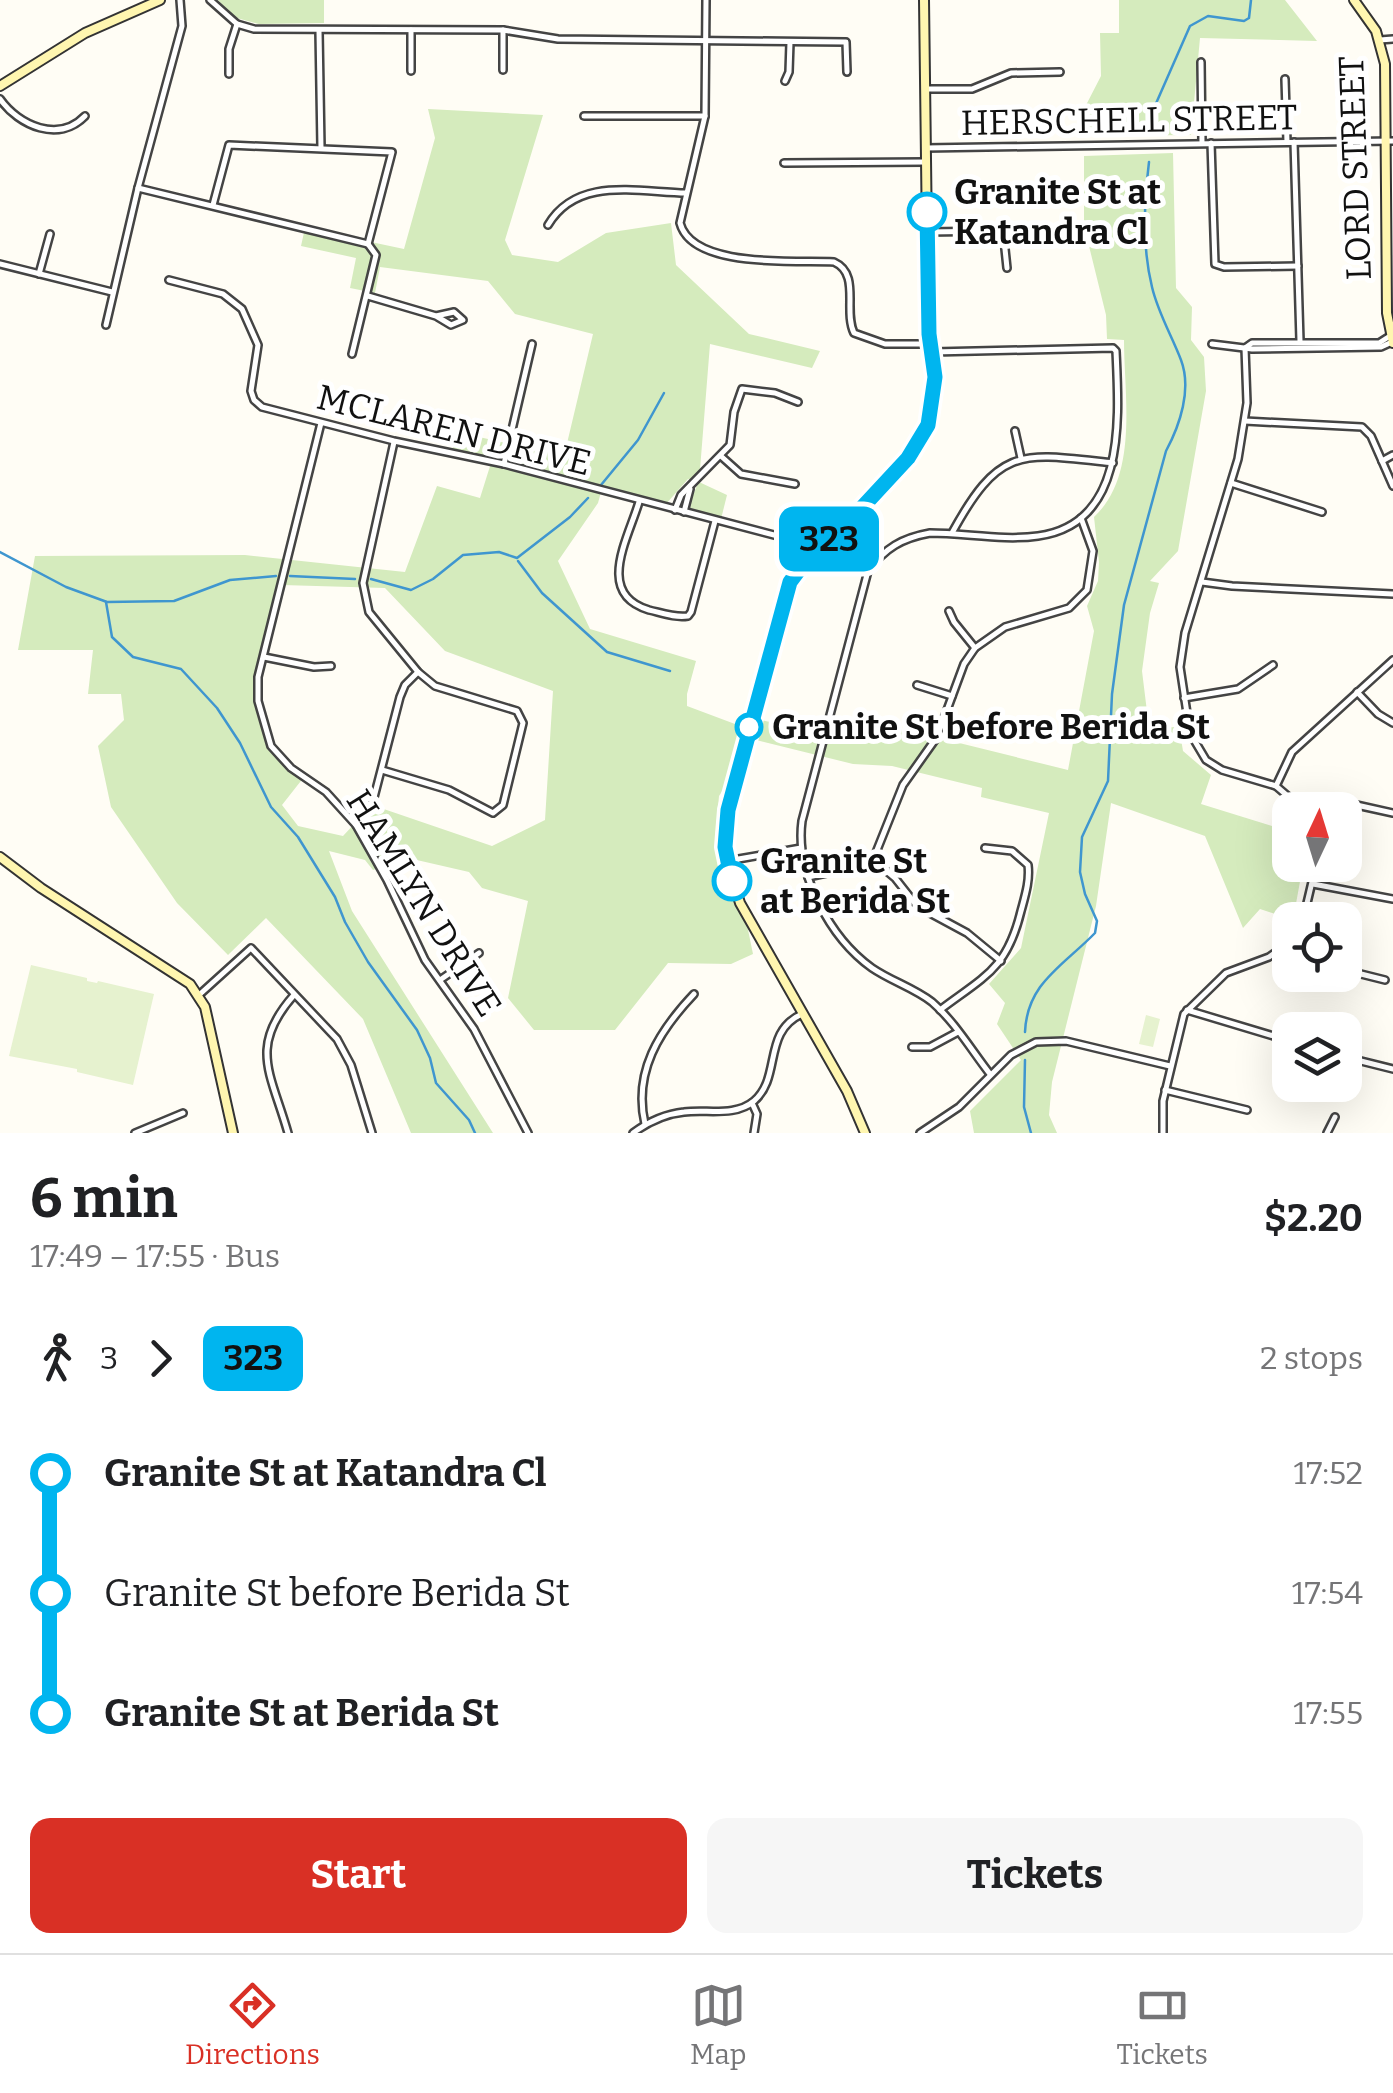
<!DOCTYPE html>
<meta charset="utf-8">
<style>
body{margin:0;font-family:Bitter,serif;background:#f6f6f6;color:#202124;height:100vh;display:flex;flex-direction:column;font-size:38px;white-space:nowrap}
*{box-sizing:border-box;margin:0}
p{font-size:32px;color:#757577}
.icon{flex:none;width:55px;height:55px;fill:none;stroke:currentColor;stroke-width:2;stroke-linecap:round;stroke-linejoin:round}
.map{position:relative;height:1133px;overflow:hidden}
.drawer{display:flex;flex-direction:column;background:#fff;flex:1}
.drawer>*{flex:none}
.badge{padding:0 20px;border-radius:15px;font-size:35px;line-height:65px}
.needle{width:65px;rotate:4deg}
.buttons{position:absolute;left:1272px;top:792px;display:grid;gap:20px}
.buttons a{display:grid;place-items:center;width:90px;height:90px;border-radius:20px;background:#fff;box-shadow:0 10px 40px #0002;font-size:50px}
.map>.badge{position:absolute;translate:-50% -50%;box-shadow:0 0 0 5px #fff}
.legs{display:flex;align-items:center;gap:15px;height:110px;padding:0 30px;font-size:32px}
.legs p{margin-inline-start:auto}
.summary{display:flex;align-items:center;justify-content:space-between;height:170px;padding:0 30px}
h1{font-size:55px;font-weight:700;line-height:75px}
.action{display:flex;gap:20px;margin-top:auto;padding:20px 30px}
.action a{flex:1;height:115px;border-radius:20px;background:#d93025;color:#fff;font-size:40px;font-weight:700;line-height:115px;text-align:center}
.action a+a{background:#f6f6f6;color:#202124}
ul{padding:0 30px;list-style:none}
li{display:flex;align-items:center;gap:35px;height:120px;font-size:38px}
li i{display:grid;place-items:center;width:15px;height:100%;margin:0 12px;background:currentColor}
li i::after{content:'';width:25px;height:25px;margin:-12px;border:8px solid;border-radius:50%;background:#fff}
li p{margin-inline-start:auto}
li:first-child i{background:linear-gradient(#0000 50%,currentColor 0)}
li:last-child i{background:linear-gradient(currentColor 50%,#0000 0)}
.tabs{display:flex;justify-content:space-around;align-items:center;height:140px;border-top:2px solid #e0e0e0;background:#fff;font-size:28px;color:#757577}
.tabs a{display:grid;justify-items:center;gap:5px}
.tabs .active{color:#d93025}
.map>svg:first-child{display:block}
.green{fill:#d5ebbd;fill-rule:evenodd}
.pitch{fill:#e6f2cf}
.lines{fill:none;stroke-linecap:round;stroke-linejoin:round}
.stream{stroke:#3f96cf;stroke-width:2.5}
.street-casing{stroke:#444;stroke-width:10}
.secondary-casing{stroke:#333;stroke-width:12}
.street{stroke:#fff;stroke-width:5}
.secondary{stroke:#fff6b0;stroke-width:8}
.line-1-casing{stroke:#fff;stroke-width:22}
.line-1{stroke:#00b5ef;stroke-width:15}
.stop-1-dot{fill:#fff;stroke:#00b5ef;stroke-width:5}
.labels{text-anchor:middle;stroke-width:10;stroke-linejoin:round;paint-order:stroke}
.street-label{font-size:35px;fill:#111;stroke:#fff}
.stop-label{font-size:35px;font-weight:bold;fill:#111;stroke:#fff;text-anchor:start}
</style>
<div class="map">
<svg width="1393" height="1133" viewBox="0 0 1393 1133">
<rect width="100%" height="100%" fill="#fffdf5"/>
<!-- green -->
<g class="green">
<polygon points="218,0 324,0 324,23 259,24 233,17"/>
<polygon points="1119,0 1285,0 1317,41 1200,38 1191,135 1084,136 1084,109 1101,76 1100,33 1119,33"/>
<path d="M428,109l115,6 -38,125 7,15 46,7 48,-29 65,-10 5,42 73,69 71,17 -8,17 -102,-24 -11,138 28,13 -6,24 -27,-7 -6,-5 10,-24 -10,-4 -22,25 -65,-12 -3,11 -40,58 32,68 106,32 -9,33v12l56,21 -10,27 -5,28 -9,14 -4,45 4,27 8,21 19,31 7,34 -22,10 -63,-1 -53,67h-81l-26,-32 20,-97 -46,-13 -13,-16 -61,-14 -35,12 -8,-10 -36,-9 23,60 141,222h-82l-48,-114 -97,-101 -38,37 -51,-52 -66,-96 -13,-61 26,-26 -3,-26h-33l5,-44h-75l17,-94 210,-1 160,17 32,-86 43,12 11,-35 -40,-9 6,-22 107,24 29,-122 -78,-20 -27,-33 -108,-14 -5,26 -25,-5 6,-30 -55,-12 4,-18 99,21 31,-111zM282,585l103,3 60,63 108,40 -8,129 -53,26 -120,-41 -29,31 -45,-10 -16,-21 22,-28c-72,-49 -40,-123 -22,-192z"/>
<path d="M1173,153l3,135 16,19 -1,33 13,17 2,34 -28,160 -28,30 9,2 -9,30 -8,58 7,57 30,-1 4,24 28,24 -10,29 71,22 18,-10v49h13l-10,55 -33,-11 -17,19 -38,-92 -94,-33 -15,103 -44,176 -3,33 8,18h-83l-4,-22 51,-51 -24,-36 8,-21 -16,-19 32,-36 28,-135 -68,-16 1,-9 -90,-22 -39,-2 -97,-24 5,-20 99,22 6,-22 202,50 26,-139 -7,-25 11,-25 1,-19 -5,-45c45,-42 30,-121 30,-177l-17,-1 -1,-24 -17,-69 -6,-7 5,-10 -4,-9v-64z"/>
</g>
<!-- pitch -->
<g class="pitch">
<polygon points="31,965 87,978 87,981 97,983 98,981 154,994 133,1085 77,1072 77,1069 9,1056"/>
<polygon points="1146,1015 1160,1019 1153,1047 1139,1044"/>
</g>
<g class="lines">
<!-- stream -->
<g class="stream">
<polyline points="1153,130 1154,108 1190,26 1208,16 1244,21 1249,18 1251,0"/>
<polyline points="601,485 638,440 664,393"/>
<polyline points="0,552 66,587 107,602 174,601 230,580 276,576"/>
<polyline points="518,561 542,593 607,652 670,671"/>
<polyline points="290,576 355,579"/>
<polyline points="371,579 411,590 433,579 463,555 499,552 517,558 570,517 588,498"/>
<polyline points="106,602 112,637 133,657 181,669 217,708 240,743 271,807 298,837 335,897 345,922 368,962 417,1030 430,1058 436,1083 469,1120 475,1133"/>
<path d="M1025,1032c2,-49 38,-66 70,-99l2,-12 -12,-27 -5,-22 2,-35 26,-56 4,-87 12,-89 42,-154c14,-26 26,-62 15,-91 -9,-24 -23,-47 -29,-73 -10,-41 -8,-83 -3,-125"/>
<polyline points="1025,1060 1024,1107 1031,1133"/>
</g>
<!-- street casing -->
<g class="street-casing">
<g id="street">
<polyline points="210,0 237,24 254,29 503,30 558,39 846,42 847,72"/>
<path d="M706,0l-1,116 -25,107c12,46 116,37 154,39 27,12 9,48 20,71l31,11h45"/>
<polyline points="319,31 321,148"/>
<polyline points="1380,40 1393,39"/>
<polyline points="1201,62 1202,143"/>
<polyline points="503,70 503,30"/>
<polyline points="411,71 411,30"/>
<polyline points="229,74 229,49 237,24"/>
<polyline points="1285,79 1287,142"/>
<polyline points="785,81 789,72 790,42"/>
<polyline points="925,89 972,89 1011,73 1060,72"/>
<path d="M0,99c19,27 59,44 85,17"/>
<polyline points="584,116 705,116"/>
<polyline points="1294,142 1300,341"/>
<polyline points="1211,143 1215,264 1224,267 1298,266"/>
<polyline points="925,148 1393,141"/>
<polyline points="784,163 925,162"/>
<polyline points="138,188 368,244"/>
<polyline points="213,205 229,145 392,152 368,244"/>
<path d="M548,225c29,-49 89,-33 138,-32"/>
<polyline points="1003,230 1007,268"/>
<polyline points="927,232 1077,230"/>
<polyline points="0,264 112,292"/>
<polyline points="39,274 50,234"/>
<polyline points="169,280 223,294 242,309 258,345 251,391 254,400 262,407 394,441 504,464 797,541 814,551"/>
<polyline points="368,296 436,316 454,312 463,320 451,325 436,316"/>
<polyline points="106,325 138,188 182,26 180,0"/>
<polyline points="1212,344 1252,349 1381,347 1392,342"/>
<polyline points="1245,348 1247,403 1238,459 1185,633 1180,667 1190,733 1206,760 1222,770 1276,786 1304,810"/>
<polyline points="1245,348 1252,343 1379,343 1390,336"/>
<path d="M933,352l180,-4 3,3c3,67 11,173 -78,185 -34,5 -73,-3 -108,-3 -28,5 -45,15 -62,38l-66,250c-7,52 28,117 70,147 19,13 42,20 60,34 23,20 40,49 58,72"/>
<polyline points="352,354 376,255 368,244"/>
<polyline points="1245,421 1362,427 1371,436 1393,486"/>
<polyline points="321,423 258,677 258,701 271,746 291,768 326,792 356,825 387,880 425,960 474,1029 528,1133"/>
<polyline points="1015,431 1021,458"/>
<polyline points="722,457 741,474 795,484"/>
<polyline points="1382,461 1393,455"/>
<polyline points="504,464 532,344"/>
<polyline points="1231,483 1322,512"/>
<path d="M639,502c-11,37 -44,92 10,108 13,3 26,8 39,6l3,-4 24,-91"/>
<polyline points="675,510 681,495 730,445 734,412 742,389 775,393 798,402"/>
<polyline points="684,512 690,489"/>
<path d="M952,533c48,-88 69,-80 161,-70"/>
<polyline points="1202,582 1232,586 1393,594"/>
<polyline points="949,611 954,622 975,648"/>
<polyline points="264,657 314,667 331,666"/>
<polyline points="917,685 952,696"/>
<polyline points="1357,692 1378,714 1393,723"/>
<polyline points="1184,698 1238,689 1273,665"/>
<polyline points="382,770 449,790 493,813 503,805 523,723 517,711 435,686 418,672 369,612 363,583 394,442"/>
<polyline points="1276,786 1292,752 1393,660"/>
<polyline points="1328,810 1352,804 1393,813"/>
<polyline points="356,825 372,805 400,697 405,685 418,672"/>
<polyline points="727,861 801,848"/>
<polyline points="871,865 903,785 937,737 964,664 975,648 1005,627 1069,608 1087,590 1093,551 1081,518"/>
<polyline points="808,877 859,866 883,868 895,878 917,906 967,933 1001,961"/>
<polyline points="1313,884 1393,899"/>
<polyline points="1303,920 1316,865"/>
<polyline points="1345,970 1385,980"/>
<polyline points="440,980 479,953"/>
<polyline points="199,995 251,948 337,1039 351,1065 372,1133"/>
<path d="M940,1010c45,-34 67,-41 81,-99 4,-15 9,-30 7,-46l-16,-14 -27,-3"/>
<polyline points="1187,1010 1290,1041"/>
<polyline points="912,1047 930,1047 958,1032"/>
<polyline points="1345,1057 1393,1069"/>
<polyline points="1165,1090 1247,1110"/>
<polyline points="752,1103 757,1114 754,1133"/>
<path d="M645,1124c-12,-52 14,-93 49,-130"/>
<polyline points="135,1133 183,1113"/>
<path d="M288,1133c-17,-60 -40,-86 6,-138"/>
<path d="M633,1133c15,-11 32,-19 51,-21 23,-3 51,5 70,-11 28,-24 8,-69 48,-87"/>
<polyline points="920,1133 959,1107 1011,1055 1036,1042 1066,1041 1170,1066"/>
<polyline points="1163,1133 1163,1101 1184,1014 1226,973 1269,957 1290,942"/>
<polyline points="1327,1133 1335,1117"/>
</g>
</g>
<!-- secondary casing -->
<g class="secondary-casing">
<g id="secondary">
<polyline points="1354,0 1376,31 1385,64 1387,313 1393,343"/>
<polyline points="0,86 85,33 160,0"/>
<polyline points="0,857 41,888 190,984 205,1007 233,1133"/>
<polyline points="865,1133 847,1091 740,903 727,861 725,835 735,779 791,581 814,551 844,527 908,458 922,438 932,410 935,377 928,318 924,0"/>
</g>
</g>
<!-- street -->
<use href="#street" class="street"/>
<!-- secondary -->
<use href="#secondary" class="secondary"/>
</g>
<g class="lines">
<!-- line-1 casing -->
<g class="line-1-casing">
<polyline id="line-1" points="732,881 725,847 728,810 790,582 814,550 844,527 908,458 928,425 935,377 929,334 927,212"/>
</g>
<!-- line-1 -->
<use href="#line-1" class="line-1"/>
</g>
<!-- markers -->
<g class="stop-1-dot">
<circle cx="927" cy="212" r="18"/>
<circle cx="749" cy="727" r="12"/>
<circle cx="732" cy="881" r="18"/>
</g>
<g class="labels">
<!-- street labels -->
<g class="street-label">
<text transform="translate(1129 120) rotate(-1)" y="12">HERSCHELL STREET</text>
<text transform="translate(1355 168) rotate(-92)" y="12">LORD STREET</text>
<text transform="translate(454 430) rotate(14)" y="12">MCLAREN DRIVE</text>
<text transform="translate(424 903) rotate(58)" y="12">HAMLYN DRIVE</text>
</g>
<!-- stop labels -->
<g class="stop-label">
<text x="954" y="204">Granite St at<tspan x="954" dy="40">Katandra Cl</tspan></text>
<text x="772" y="739">Granite St before Berida St</text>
<text x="760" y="873">Granite St<tspan x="760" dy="40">at Berida St</tspan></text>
</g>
</g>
</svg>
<div class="buttons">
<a><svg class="needle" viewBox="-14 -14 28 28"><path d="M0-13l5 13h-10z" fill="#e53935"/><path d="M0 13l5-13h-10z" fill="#757577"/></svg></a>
<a><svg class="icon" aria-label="locate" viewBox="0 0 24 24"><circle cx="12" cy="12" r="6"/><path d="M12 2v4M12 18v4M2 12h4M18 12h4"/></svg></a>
<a><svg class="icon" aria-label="layers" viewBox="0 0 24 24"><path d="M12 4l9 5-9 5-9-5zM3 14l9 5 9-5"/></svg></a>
</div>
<b class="badge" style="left:829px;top:539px;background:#00b5ef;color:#111">323</b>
</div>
<section class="drawer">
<div class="summary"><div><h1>6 min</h1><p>17:49 – 17:55 · Bus</p></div><b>$2.20</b></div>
<div class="legs"><svg class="icon" aria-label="walk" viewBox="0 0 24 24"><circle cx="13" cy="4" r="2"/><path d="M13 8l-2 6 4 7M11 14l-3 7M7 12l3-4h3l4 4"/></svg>3<svg class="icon" aria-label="forward" viewBox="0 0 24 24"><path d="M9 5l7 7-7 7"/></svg><b class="badge" style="background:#00b5ef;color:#111">323</b><p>2 stops</p></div>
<ul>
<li><i style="color:#00b5ef"></i><b>Granite St at Katandra Cl</b><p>17:52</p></li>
<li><i style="color:#00b5ef"></i><span>Granite St before Berida St</span><p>17:54</p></li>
<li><i style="color:#00b5ef"></i><b>Granite St at Berida St</b><p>17:55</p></li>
</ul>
<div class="action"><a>Start</a><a>Tickets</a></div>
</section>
<nav class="tabs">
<a class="active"><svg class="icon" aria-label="directions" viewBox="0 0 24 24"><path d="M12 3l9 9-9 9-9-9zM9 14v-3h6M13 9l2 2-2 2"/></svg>Directions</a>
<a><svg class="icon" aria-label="map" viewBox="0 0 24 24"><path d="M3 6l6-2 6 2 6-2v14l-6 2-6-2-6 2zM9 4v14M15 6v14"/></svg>Map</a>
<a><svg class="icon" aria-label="tickets" viewBox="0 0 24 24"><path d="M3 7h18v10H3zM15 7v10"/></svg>Tickets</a>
</nav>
